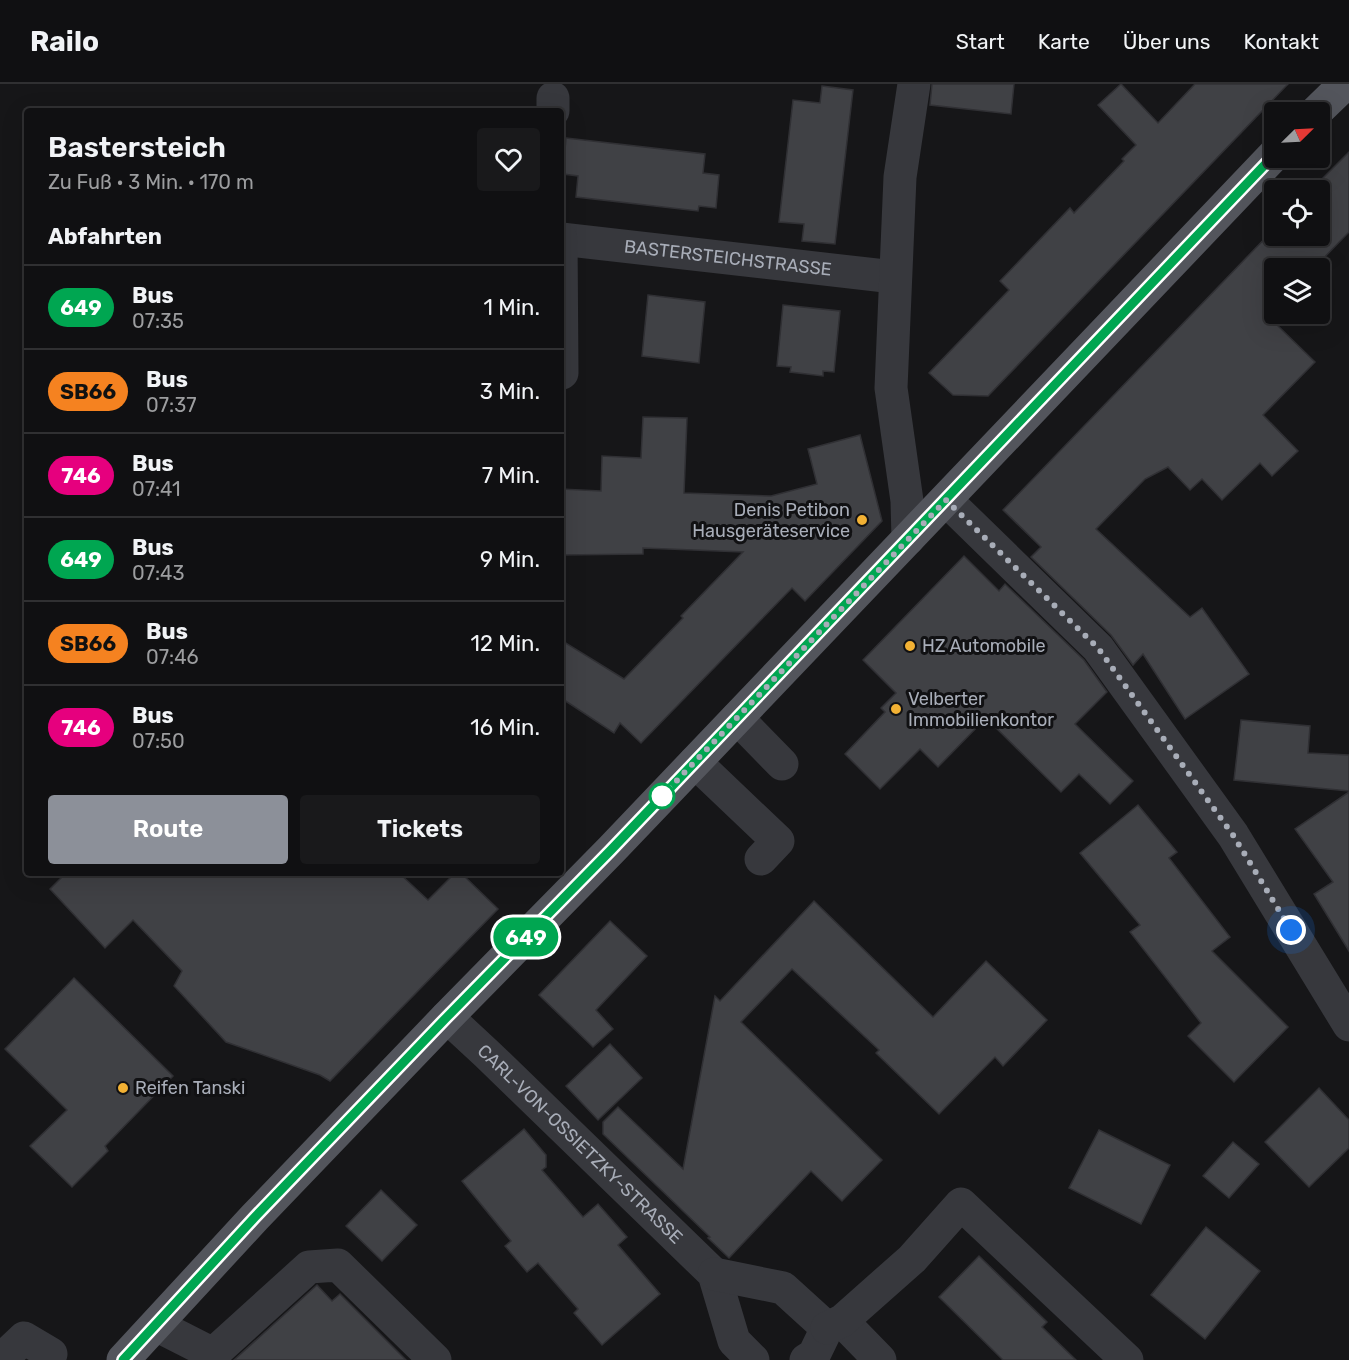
<!DOCTYPE html>
<html lang="de">
<meta charset="utf-8">
<style>
body{margin:0;font-family:Rubik,sans-serif;background:#19191b;color:#f1f3f6;height:100vh;display:flex;flex-direction:column;font-size:22px;white-space:nowrap}
*{box-sizing:border-box;margin:0}
p{font-size:20px;color:#9c9d9f}
.icon{flex:none;width:33px;height:33px;fill:none;stroke:currentColor;stroke-width:2;stroke-linecap:round;stroke-linejoin:round}
.map{position:relative;flex:1;overflow:hidden}
.drawer{position:absolute;left:24px;top:24px;width:540px;height:768px;display:flex;flex-direction:column;background:#101012;border-radius:6px;box-shadow:0 6px 24px #0002,0 0 0 2px #303032}
.drawer>*{flex:none}
.badge{padding:0 12px;border-radius:20px;font-size:21px;line-height:39px}
.needle{width:39px;rotate:66deg}
.buttons{position:absolute;left:1264px;top:18px;display:grid;gap:12px}
.buttons a{display:grid;place-items:center;width:66px;height:66px;border-radius:6px;background:#101012;box-shadow:0 6px 24px #0002,0 0 0 2px #303032;font-size:30px}
.you{position:absolute;width:30px;height:30px;margin:-15px;border:4px solid #fff;border-radius:50%;background:#1a73e8;box-shadow:0 0 0 9px #1a73e833}
.map>.badge{position:absolute;translate:-50% -50%;box-shadow:0 0 0 3px #fff}
h2{padding:0 24px;font-size:22px;line-height:54px}
.round{display:grid;place-items:center;flex:none;width:63px;height:63px;border-radius:6px;background:#19191b}
.summary{display:flex;align-items:center;justify-content:space-between;height:102px;padding:0 24px}
h1{font-size:28px;font-weight:600;line-height:45px}
.primary-button{display:flex;gap:12px;margin-top:auto;padding:12px 24px}
.primary-button a{flex:1;height:69px;border-radius:6px;background:#8c9099;color:#fff;font-size:24px;font-weight:600;line-height:69px;text-align:center}
.primary-button a+a{background:#19191b;color:#f1f3f6}
ul{padding:0;list-style:none}
li{display:flex;align-items:center;gap:18px;height:84px;padding:0 24px;border-top:2px solid #303032}
li div{flex:1}
li b{display:block;font-size:22px}
li em{font-style:normal}
li .badge{min-width:66px;font-weight:700;text-align:center}
header{display:flex;align-items:center;gap:36px;box-sizing:border-box;height:84px;padding:0 30px;background:#101012;border-bottom:2px solid #303032}
header strong{font-size:28px}
nav{display:flex;gap:33px;margin-inline-start:auto;font-size:21px}
.map>svg:first-child{display:block}
.building{fill:#404145;stroke:#303034;stroke-width:1.5}
.lines{fill:none;stroke-linecap:round;stroke-linejoin:round}
.minor{stroke:#37383d;stroke-width:33}
.major{stroke:#53555c;stroke-width:33}
.line-casing{stroke:#fff;stroke-width:14}
.line{stroke:#00a651;stroke-width:9}
.walk{stroke:#a8adb8;stroke-width:6;stroke-dasharray:0 10.8}
.poi-dot{fill:#f2b134;stroke:#111113;stroke-width:2}
.stop-dot{fill:#fff;stroke:#00a651;stroke-width:3}
.labels{text-anchor:middle;stroke-width:6;stroke-linejoin:round;paint-order:stroke}
.street-label{font-size:18px;fill:#a8adb8;stroke:#111113}
.poi-label{font-size:18px;fill:#a8adb8;stroke:#111113;text-anchor:start}
</style>
<header>
<strong>Railo</strong>
<nav><a>Start</a><a>Karte</a><a>Über uns</a><a>Kontakt</a></nav>
</header>
<div class="map">
<svg width="1349" height="1276" viewBox="0 0 1349 1276">
<rect width="100%" height="100%" fill="#161618"/>
<!-- building -->
<g class="building">
<polygon points="932,0 1014,0 1011,30 930,21"/>
<polygon points="1121,0 1158,39 1195,0 1288,0 988,312 953,311 929,289 1009,206 1000,197 1070,124 1074,129 1124,77 1122,75 1136,61 1098,21"/>
<polygon points="822,2 853,6 835,160 802,157 804,140 779,138 793,16 820,19"/>
<polygon points="566,54 705,70 703,89 719,91 716,124 699,122 698,127 576,113 578,92 563,90"/>
<polygon points="1349,68 1349,148 1315,183 1317,184 1275,184 1275,230 1283,230 1274,238 1315,278 1263,331 1298,367 1272,392 1260,379 1222,416 1202,395 1190,406 1168,383 1145,395 1096,445 1190,533 1202,524 1249,590 1185,635 1143,570 1133,581 1111,551 1031,473 1041,463 1003,426 1275,144 1275,152 1320,152 1320,106 1311,106"/>
<polygon points="648,211 705,218 699,279 642,272"/>
<polygon points="783,221 840,227 834,288 823,287 823,292 790,288 791,283 777,282"/>
<polygon points="643,333 687,334 684,409 771,412 817,400 808,365 860,351 882,437 805,517 792,504 641,659 620,639 614,649 561,614 561,556 624,595 683,534 681,532 743,468 643,464 643,470 561,471 561,405 601,407 602,372 641,374"/>
<polygon points="964,472 999,507 1005,500 1084,576 1107,608 1075,640 1133,697 1110,720 1079,690 1061,708 986,634 938,683 920,665 880,705 845,670 885,628 881,624 896,609 863,576"/>
<polygon points="1241,636 1310,642 1308,669 1349,671 1349,707 1234,696"/>
<polygon points="1349,708 1349,867 1314,810 1333,798 1295,745"/>
<polygon points="1138,721 1177,768 1169,774 1230,853 1212,867 1288,943 1234,998 1188,952 1201,939 1130,848 1140,841 1080,769"/>
<polygon points="66,789 399,789 428,816 455,789 461,789 498,825 330,997 320,991 226,958 174,902 182,887 133,836 105,864 50,805"/>
<polygon points="814,817 933,933 986,877 1047,936 1003,982 995,973 939,1030 876,969 879,966 792,885 741,938 882,1076 842,1117 811,1087 729,1174 708,1154 710,1153 603,1050 603,1038 618,1023 683,1085 715,912 720,917"/>
<polygon points="610,837 647,872 596,926 613,945 593,963 539,911"/>
<polygon points="74,894 173,992 105,1062 108,1067 72,1103 30,1062 67,1026 5,965"/>
<polygon points="610,960 642,994 598,1036 566,1002"/>
<polygon points="1319,1004 1349,1036 1349,1064 1309,1103 1265,1058"/>
<polygon points="524,1045 546,1071 546,1083 542,1086 583,1133 598,1120 627,1153 618,1161 660,1210 602,1261 574,1229 578,1225 538,1179 527,1188 505,1162 511,1157 462,1097"/>
<polygon points="1099,1046 1170,1081 1141,1140 1069,1104"/>
<polygon points="1233,1058 1259,1080 1229,1114 1203,1092"/>
<polygon points="381,1106 417,1141 382,1177 346,1142"/>
<polygon points="1206,1143 1260,1187 1205,1255 1151,1211"/>
<polygon points="979,1172 1047,1238 1042,1243 1076,1276 1003,1276 939,1213"/>
<polygon points="317,1201 332,1217 340,1210 406,1276 234,1276"/>
</g>
<g class="lines">
<!-- minor -->
<g class="minor">
<polyline points="553,14 553,27"/>
<path id="s1" d="M561,155l333,38"/>
<polyline points="561,155 562,289"/>
<polyline points="946,416 1098,564 1233,751 1349,941"/>
<polyline points="908,455 907,417 891,304 900,93 914,0"/>
<polyline points="737,634 782,680"/>
<polyline points="695,678 778,757 761,775"/>
<path id="s2" d="M447,933l40,37 227,220 20,67 19,19"/>
<polyline points="714,1190 783,1204 827,1244 814,1271 806,1276"/>
<polyline points="842,1237 880,1276"/>
<polyline points="156,1241 213,1270 309,1183 338,1181 435,1276"/>
<polyline points="827,1244 842,1237 912,1175 961,1120 1127,1276"/>
<polyline points="8,1269 24,1254 51,1270"/>
</g>
<!-- major -->
<g class="major">
<polyline points="1316,28 1345,0"/>
<polyline points="123,1276 255,1133 447,933 611,766 1275,70"/>
</g>
</g>
<g class="lines">
<!-- line casing -->
<g class="line-casing">
<polyline id="line" points="123,1276 255,1133 447,933 611,766 1275,70"/>
</g>
<!-- line -->
<use href="#line" class="line"/>
<!-- walk -->
<polyline class="walk" points="662,712 946,416 1098,564 1233,751 1291,846"/>
</g>
<!-- markers -->
<g class="poi-dot">
<circle cx="862" cy="436" r="6"/>
<circle cx="910" cy="562" r="6"/>
<circle cx="896" cy="625" r="6"/>
<circle cx="123" cy="1004" r="6"/>
</g>
<circle class="stop-dot" cx="662" cy="712" r="12"/>
<g class="labels">
<!-- street labels -->
<g class="street-label">
<text dy="6" stroke="none"><textPath href="#s1" startOffset="168">BASTERSTEICHSTRASSE</textPath></text>
<text dy="6" stroke="none"><textPath href="#s2" startOffset="184">CARL-VON-OSSIETZKY-STRASSE</textPath></text>
</g>
<!-- poi labels -->
<g class="poi-label">
<text x="850" y="432" text-anchor="end">Denis Petibon<tspan x="850" dy="21">Hausgeräteservice</tspan></text>
<text x="922" y="568">HZ Automobile</text>
<text x="908" y="621">Velberter<tspan x="908" dy="21">Immobilienkontor</tspan></text>
<text x="135" y="1010">Reifen Tanski</text>
</g>
</g>
</svg>
<div class="buttons">
<a><svg class="needle" viewBox="-14 -14 28 28"><path d="M0-13l5 13h-10z" fill="#e53935"/><path d="M0 13l5-13h-10z" fill="#9c9d9f"/></svg></a>
<a><svg class="icon" aria-label="locate" viewBox="0 0 24 24"><circle cx="12" cy="12" r="6"/><path d="M12 2v4M12 18v4M2 12h4M18 12h4"/></svg></a>
<a><svg class="icon" aria-label="layers" viewBox="0 0 24 24"><path d="M12 4l9 5-9 5-9-5zM3 14l9 5 9-5"/></svg></a>
</div>
<div class="you" style="left:1291px;top:846px"></div>
<b class="badge" style="left:526px;top:853px;background:#00a651;color:#fff">649</b>
<section class="drawer">
<div class="summary"><div><h1>Bastersteich</h1><p>Zu Fuß · 3 Min. · 170 m</p></div><a class="round"><svg class="icon" aria-label="heart" viewBox="0 0 24 24"><path d="M12 20l-8-8c-3-5 5-10 8-4 3-6 11-1 8 4z"/></svg></a></div>
<h2>Abfahrten</h2>
<ul>
<li><span class="badge" style="background:#00a651;color:#fff">649</span><div><b>Bus</b><p>07:35</p></div><em>1 Min.</em></li>
<li><span class="badge" style="background:#f58220;color:#111">SB66</span><div><b>Bus</b><p>07:37</p></div><em>3 Min.</em></li>
<li><span class="badge" style="background:#e6007e;color:#fff">746</span><div><b>Bus</b><p>07:41</p></div><em>7 Min.</em></li>
<li><span class="badge" style="background:#00a651;color:#fff">649</span><div><b>Bus</b><p>07:43</p></div><em>9 Min.</em></li>
<li><span class="badge" style="background:#f58220;color:#111">SB66</span><div><b>Bus</b><p>07:46</p></div><em>12 Min.</em></li>
<li><span class="badge" style="background:#e6007e;color:#fff">746</span><div><b>Bus</b><p>07:50</p></div><em>16 Min.</em></li>
</ul>
<div class="primary-button"><a>Route</a><a>Tickets</a></div>
</section>
</div>
